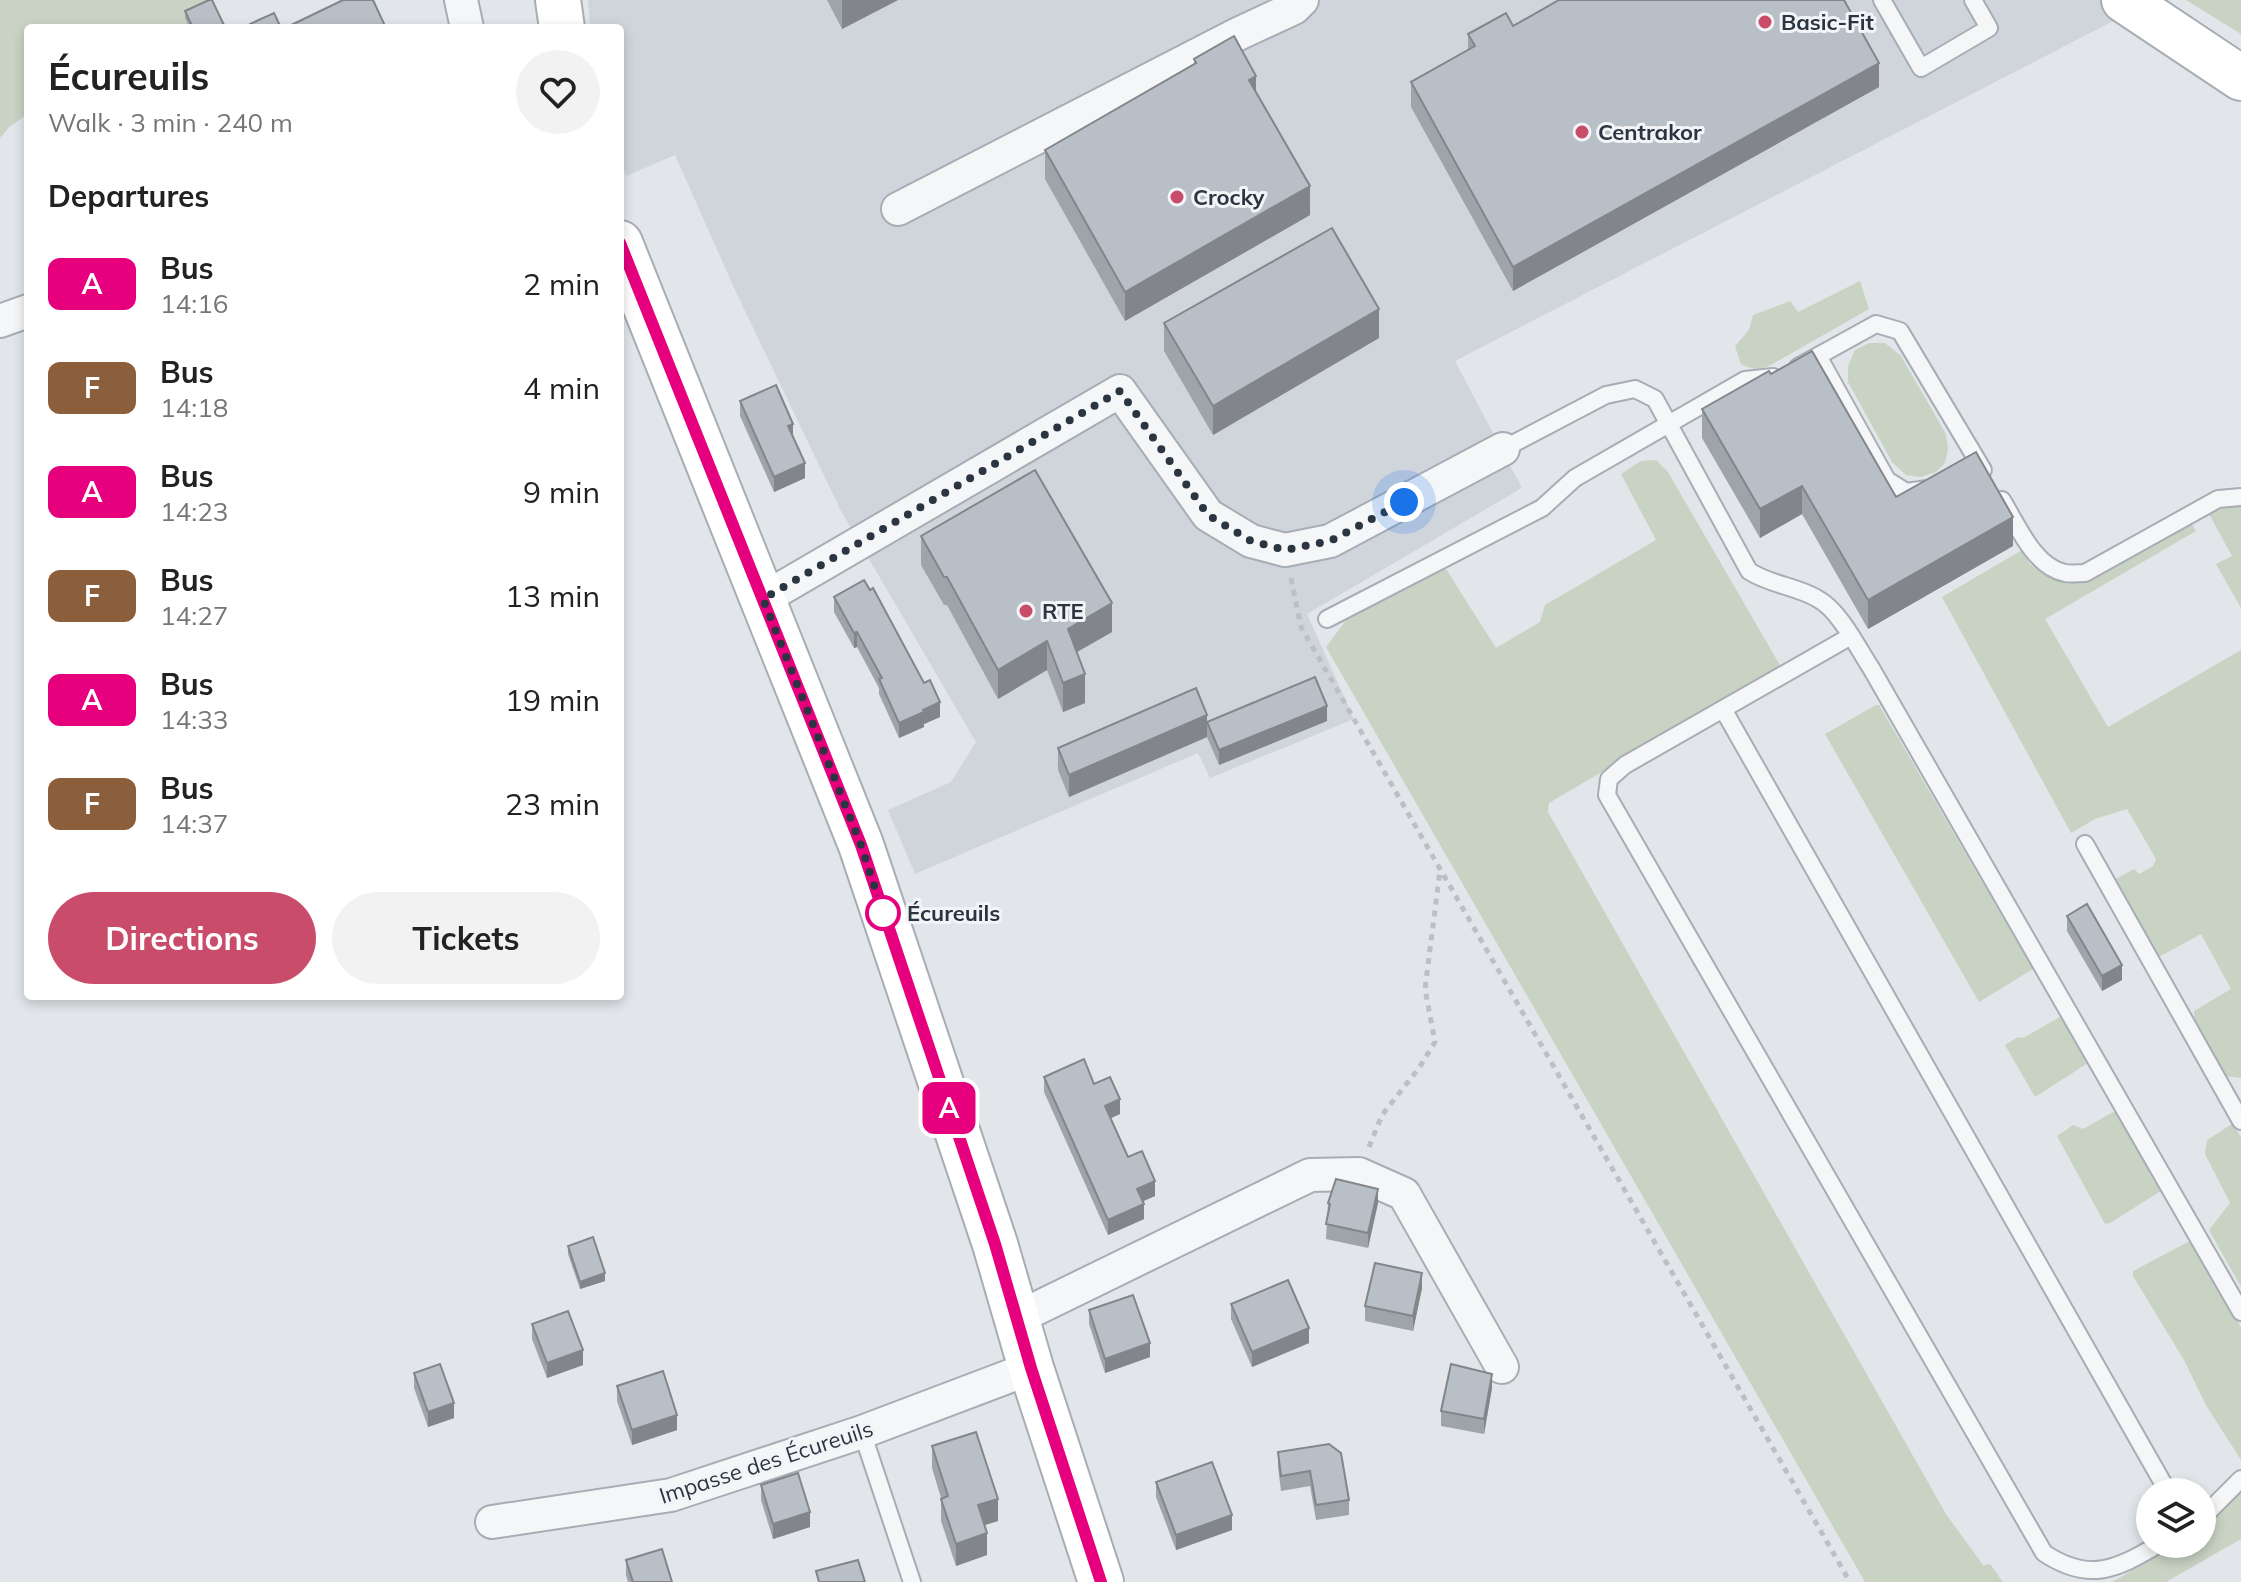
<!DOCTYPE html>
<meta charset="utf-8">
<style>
body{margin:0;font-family:Mulish,sans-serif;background:#f2f2f2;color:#222;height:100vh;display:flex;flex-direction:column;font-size:30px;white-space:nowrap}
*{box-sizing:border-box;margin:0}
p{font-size:26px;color:#767676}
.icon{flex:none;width:44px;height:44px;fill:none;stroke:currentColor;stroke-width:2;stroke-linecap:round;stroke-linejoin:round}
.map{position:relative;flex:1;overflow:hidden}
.side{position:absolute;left:24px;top:24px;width:600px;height:976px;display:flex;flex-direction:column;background:#fff;border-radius:8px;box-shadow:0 4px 12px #0003}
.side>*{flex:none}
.badge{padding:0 16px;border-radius:12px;font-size:28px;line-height:52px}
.controls{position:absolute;left:2136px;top:1478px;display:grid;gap:16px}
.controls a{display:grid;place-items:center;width:80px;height:80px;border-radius:50%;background:#fff;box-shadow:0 4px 12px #0003;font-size:40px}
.you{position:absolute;width:40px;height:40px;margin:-20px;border:6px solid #fff;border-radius:50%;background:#1a73e8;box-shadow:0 0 0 12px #1a73e833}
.map>.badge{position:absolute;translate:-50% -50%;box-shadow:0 0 0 4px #fff}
h2{padding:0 24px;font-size:30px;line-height:72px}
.round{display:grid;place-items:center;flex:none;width:84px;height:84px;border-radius:42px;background:#f2f2f2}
.headline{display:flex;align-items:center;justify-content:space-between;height:136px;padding:0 24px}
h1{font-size:38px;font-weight:700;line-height:60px}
.button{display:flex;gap:16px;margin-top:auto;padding:16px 24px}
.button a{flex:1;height:92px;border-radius:48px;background:#c94d6a;color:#fff;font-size:32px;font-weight:700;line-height:92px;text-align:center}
.button a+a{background:#f2f2f2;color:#222}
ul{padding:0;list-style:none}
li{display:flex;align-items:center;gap:24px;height:104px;padding:0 24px}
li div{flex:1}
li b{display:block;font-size:30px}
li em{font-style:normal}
li .badge{min-width:88px;font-weight:700;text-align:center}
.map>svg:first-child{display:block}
.built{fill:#d0d5dc}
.green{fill:#c9d3c3}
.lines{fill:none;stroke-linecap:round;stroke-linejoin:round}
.lane-casing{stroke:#a7adb4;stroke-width:20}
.street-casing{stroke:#a7adb4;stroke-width:36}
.secondary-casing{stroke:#a7adb4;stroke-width:48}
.path{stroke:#bcc0c5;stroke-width:5;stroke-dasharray:6 6;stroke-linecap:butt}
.lane{stroke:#f5f6f8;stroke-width:16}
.street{stroke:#f5f6f8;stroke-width:32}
.secondary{stroke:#fff;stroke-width:44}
.wall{fill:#9fa4aa}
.shaded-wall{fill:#82868b}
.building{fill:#b9bfc6;stroke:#82868b;stroke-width:2}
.line-casing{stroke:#fff;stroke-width:18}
.line{stroke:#e6007e;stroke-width:12}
.walk{stroke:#2b3541;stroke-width:8;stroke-dasharray:0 14.4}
.poi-dot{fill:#c94d6a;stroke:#f2f4f7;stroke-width:3}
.stop-dot{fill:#fff;stroke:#e6007e;stroke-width:4}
.labels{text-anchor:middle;stroke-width:6;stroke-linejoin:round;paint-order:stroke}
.poi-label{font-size:22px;font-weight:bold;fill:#2b3541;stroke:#f2f4f7;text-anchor:start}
.stop-label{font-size:22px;font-weight:bold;fill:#2b3541;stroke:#f2f4f7;text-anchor:start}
.street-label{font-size:22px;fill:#2b3541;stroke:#f2f4f7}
</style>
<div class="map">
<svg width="2241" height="1582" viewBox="0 0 2241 1582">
<rect width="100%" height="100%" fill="#e2e6ea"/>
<!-- built -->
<polygon class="built" points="588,0 2154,0 1455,361 1522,488 1307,614 1354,719 1210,778 1198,753 915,874 888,810 951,782 976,742 842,513 735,290 675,155 626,176 620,157 620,28 590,28"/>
<!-- green -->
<g class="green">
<polygon points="0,0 211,0 224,28 28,28 28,114 9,127 0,138"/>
<polygon points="2186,0 2241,0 2241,34"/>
<path d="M1860,281l9,28 -98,56c-12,5 -19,5 -30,-1l-6,-18 14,-16 4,-15 37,-14 8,11z"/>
<polygon points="1869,343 1885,343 1901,356 1946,434 1948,449 1945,463 1936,472 1921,477 1906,475 1892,462 1848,382 1848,366 1855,350"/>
<polygon points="1656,460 1668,472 1781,667 1549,803 1548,812 1946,1514 1983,1565 1990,1564 2003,1582 1865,1582 1326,647 1349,616 1400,587 1446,569 1496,648 1540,622 1545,605 1656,540 1621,474 1641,461"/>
<polygon points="2228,505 2241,505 2241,608 2216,564 2232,556 2208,512"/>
<polygon points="2191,523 2196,531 2045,619 2108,727 2241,650 2241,1078 2225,1076 2194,1019 2194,1011 2231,989 2201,934 2157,958 2112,881 2134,869 2139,874 2153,866 2156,859 2127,809 2095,819 2071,833 1942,597 2022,550 2030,564 2045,575 2068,583 2092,580"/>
<polygon points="1876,705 1879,705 2033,969 1979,1002 1825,734"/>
<polygon points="2060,1017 2088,1063 2035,1097 2005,1045 2018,1037 2023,1038"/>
<polygon points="2115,1111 2161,1191 2110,1223 2105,1224 2057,1136 2073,1125 2083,1129"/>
<polygon points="2232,1124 2241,1137 2241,1287 2209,1230 2230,1203 2205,1154 2207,1140"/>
<polygon points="2188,1242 2193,1242 2241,1327 2241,1460 2207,1407 2184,1360 2133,1276 2133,1271"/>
<polygon points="2241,1491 2241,1539 2166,1582 2112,1582 2178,1544 2202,1544 2202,1530"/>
</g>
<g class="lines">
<!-- lane casing -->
<g class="lane-casing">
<g id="lane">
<polyline points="1882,0 1921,68 1989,28 1973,0"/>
<polyline points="1818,356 1887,480 1906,492 1928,489"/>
<polyline points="1798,367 1876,324 1900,331 1983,470"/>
<path d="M1503,449l103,-54 29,-6 20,10 94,172c21,14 48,15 69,28 21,11 40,49 53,69l370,644"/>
<path d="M2002,500c15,24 32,67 63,73 6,1 14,0 20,0l133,-74 23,-2"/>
<polyline points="1327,619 1542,508 1575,478 1745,380 1773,377"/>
<path d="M1851,636l-226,129 -16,14 -2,16 437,758c44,29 70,18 115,-9"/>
<polyline points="1723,709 2168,1492"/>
<polyline points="2085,844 2241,1121"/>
<polyline points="862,1432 912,1582"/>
<polyline points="2202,1518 2241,1479"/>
</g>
</g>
<!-- street casing -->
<g class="street-casing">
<g id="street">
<polyline points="461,0 467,28"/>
<polyline points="898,209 1238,34 1294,8 1302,0"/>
<polyline points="0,321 28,311"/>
<polyline points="763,599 1120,391 1208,515 1251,541 1285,550 1330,541 1503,449"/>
<polyline points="1017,1318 1310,1175 1359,1174 1404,1194 1502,1367"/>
<polyline points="492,1522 671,1495 862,1432 1031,1368"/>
</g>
</g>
<!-- secondary casing -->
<g class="secondary-casing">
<g id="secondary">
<polyline points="558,0 562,28"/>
<polyline points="2124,0 2241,78"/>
<polyline points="620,243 861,845 995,1244 1031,1368 1101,1582"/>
</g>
</g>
<!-- path -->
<g class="path">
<polyline points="1291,578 1301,627 1850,1582"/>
<polyline points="1369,1147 1382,1115 1419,1068 1435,1042 1425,989 1440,870"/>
</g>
<!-- lane -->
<use href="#lane" class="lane"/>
<!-- street -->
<use href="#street" class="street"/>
<!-- secondary -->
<use href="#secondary" class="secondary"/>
</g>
<!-- wall -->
<g class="wall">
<polygon points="827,0 898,0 842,29"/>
<polygon points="185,11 224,28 190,28 185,18"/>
<polygon points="1513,26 1879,87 1513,291 1411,107 1411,82 1468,50 1468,34"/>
<polygon points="1194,59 1256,93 1310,215 1125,321 1045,179 1045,150 1194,64"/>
<polygon points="1164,323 1379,338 1213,435 1164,351"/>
<polygon points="1771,374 1896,497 2013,546 1868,629 1802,514 1760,538 1702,438 1702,409"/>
<polygon points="740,401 793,437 805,478 774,492 740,416"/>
<polygon points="921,536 1112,632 1077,652 1085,703 1063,712 1047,670 998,699 947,605 944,605 921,565"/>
<polygon points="834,597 940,717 924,724 924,727 899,738 879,694 879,688 857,647 854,648 834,612"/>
<polygon points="1327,721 1219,765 1207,737 1069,797 1058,770 1058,748 1207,722"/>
<polygon points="2067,916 2122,980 2102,991 2067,931"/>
<polygon points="1044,1077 1094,1084 1120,1114 1110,1118 1128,1157 1155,1196 1142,1201 1144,1219 1108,1235 1044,1092"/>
<polygon points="1328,1203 1378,1203 1368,1248 1326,1239"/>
<polygon points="568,1246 605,1281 580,1289 568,1254"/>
<polygon points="1422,1288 1413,1331 1365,1321 1365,1306"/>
<polygon points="1231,1304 1309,1343 1252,1367 1231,1319"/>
<polygon points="1089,1310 1150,1357 1105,1373 1089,1324"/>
<polygon points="532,1324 583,1365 547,1378 532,1339"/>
<polygon points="414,1373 454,1418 428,1427 414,1388"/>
<polygon points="617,1386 677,1430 632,1445 617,1401"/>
<polygon points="1492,1388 1484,1434 1441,1426 1441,1411"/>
<polygon points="1329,1444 1349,1500 1349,1515 1316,1520 1310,1486 1281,1491 1278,1467 1278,1452"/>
<polygon points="932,1446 998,1521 985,1525 987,1555 956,1566 941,1521 941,1498 932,1468"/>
<polygon points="1156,1482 1232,1530 1176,1550 1156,1497"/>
<polygon points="761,1485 810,1527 773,1539 761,1500"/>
<polygon points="626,1560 672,1582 628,1582 626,1575"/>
</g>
<!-- shaded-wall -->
<g class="shaded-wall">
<polygon points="842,0 898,0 842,29"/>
<polygon points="1879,63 1879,87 1513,291 1513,267"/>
<polygon points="1256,76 1256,105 1249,80"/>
<polygon points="1310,186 1310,215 1125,321 1125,292"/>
<polygon points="1379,309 1379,338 1213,435 1213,406"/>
<polygon points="793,424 793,438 788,426"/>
<polygon points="805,463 805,478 774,492 774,477"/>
<polygon points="1802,486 1802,514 1760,538 1760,509"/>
<polygon points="2013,517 2013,546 1868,629 1868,600"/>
<polygon points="1112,603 1112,632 1068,657 1068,629"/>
<polygon points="857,632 857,647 854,648 854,633"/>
<polygon points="1047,641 1047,670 998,699 998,670"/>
<polygon points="1085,674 1085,703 1063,712 1063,683"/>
<polygon points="940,702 940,717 924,724 924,727 899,738 899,723"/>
<polygon points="1327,706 1327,721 1219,765 1219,750"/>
<polygon points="1207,715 1207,737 1069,797 1069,775"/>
<polygon points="2122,965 2122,980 2102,991 2102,976"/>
<polygon points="1120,1099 1120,1114 1105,1121 1105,1106"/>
<polygon points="1155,1181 1155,1196 1137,1204 1137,1189"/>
<polygon points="1378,1189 1378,1203 1368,1248 1368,1233"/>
<polygon points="1144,1204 1144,1219 1108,1235 1108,1220"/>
<polygon points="605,1273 605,1281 580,1289 580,1282"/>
<polygon points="1422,1273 1422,1288 1413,1331 1413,1316"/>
<polygon points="1309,1328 1309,1343 1252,1367 1252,1352"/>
<polygon points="1150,1343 1150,1357 1105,1373 1105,1359"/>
<polygon points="583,1350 583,1365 547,1378 547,1363"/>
<polygon points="1492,1374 1492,1388 1484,1434 1484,1419"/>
<polygon points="454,1403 454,1418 428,1427 428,1412"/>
<polygon points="677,1415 677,1430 632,1445 632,1430"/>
<polygon points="998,1499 998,1521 978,1527 978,1505"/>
<polygon points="810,1512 810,1527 773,1539 773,1524"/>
<polygon points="1232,1515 1232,1530 1176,1550 1176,1535"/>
<polygon points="987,1533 987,1555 956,1566 956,1544"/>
</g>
<!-- building -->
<g class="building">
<polygon points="209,0 212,0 224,25 217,28 193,28 185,11"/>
<polygon points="343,0 373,0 386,28 285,28"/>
<polygon points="1559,0 1844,0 1879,63 1513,267 1411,82 1475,46 1468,34 1506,13 1513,26"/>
<polygon points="274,13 281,28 251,28 250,24"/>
<polygon points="1234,36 1256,76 1249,80 1310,186 1125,292 1045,150 1196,63 1194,59"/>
<polygon points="1332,228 1379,309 1213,406 1164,323"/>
<polygon points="1812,351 1896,497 1976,452 2013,517 1868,600 1802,486 1760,509 1702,409 1769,371 1771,374"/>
<polygon points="776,385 793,424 788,426 805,463 774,477 740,401"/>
<polygon points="1035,470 1112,603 1068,629 1085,674 1063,683 1047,641 998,670 947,577 944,577 921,536"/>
<polygon points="864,580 870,590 873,588 924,683 930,680 940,702 923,710 924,712 899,723 879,679 882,678 857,632 854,633 834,597"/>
<polygon points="1315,677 1327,706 1219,750 1207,722"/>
<polygon points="1196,688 1207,715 1069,775 1058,748"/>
<polygon points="2087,904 2122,965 2102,976 2067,916"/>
<polygon points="1084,1059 1094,1084 1110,1077 1120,1099 1105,1106 1128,1157 1142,1151 1155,1181 1137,1189 1144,1204 1108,1220 1044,1077"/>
<polygon points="1336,1179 1378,1189 1368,1233 1326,1224 1330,1204 1328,1203"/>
<polygon points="593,1237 605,1273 580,1282 568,1246"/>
<polygon points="1375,1263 1422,1273 1413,1316 1365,1306"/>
<polygon points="1288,1280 1309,1328 1252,1352 1231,1304"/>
<polygon points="1133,1295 1150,1343 1105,1359 1089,1310"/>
<polygon points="568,1311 583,1350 547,1363 532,1324"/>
<polygon points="440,1364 454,1403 428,1412 414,1373"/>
<polygon points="1451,1364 1492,1374 1484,1419 1441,1411"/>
<polygon points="663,1371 677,1415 632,1430 617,1386"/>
<polygon points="976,1432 998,1499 978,1505 987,1533 956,1544 941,1499 948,1496 932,1446"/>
<polygon points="1329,1444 1341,1453 1349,1500 1316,1505 1310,1471 1281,1476 1278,1452"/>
<polygon points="1212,1462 1232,1515 1176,1535 1156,1482"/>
<polygon points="798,1473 810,1512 773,1524 761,1485"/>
<polygon points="662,1549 672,1582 633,1582 626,1560"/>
<polygon points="858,1560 865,1582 819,1582 816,1571"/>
</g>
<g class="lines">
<!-- line casing -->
<g class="line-casing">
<polyline id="line" points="620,243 861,845 995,1244 1031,1368 1101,1582"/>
</g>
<!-- line -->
<use href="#line" class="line"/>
<!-- walk -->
<polyline class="walk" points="883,913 861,845 763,599 1120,391 1208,515 1251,541 1285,550 1330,541 1404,502"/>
</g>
<!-- markers -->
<g class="poi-dot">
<circle cx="1765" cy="22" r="8"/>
<circle cx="1582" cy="132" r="8"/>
<circle cx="1177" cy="197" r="8"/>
<circle cx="1026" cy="611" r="8"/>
</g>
<circle class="stop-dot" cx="883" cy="913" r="16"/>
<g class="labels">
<!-- poi labels -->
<g class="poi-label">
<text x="1781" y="30">Basic-Fit</text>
<text x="1598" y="140">Centrakor</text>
<text x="1193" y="205">Crocky</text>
<text x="1042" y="619">RTE</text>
</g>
<!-- stop labels -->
<g class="stop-label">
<text x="907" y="921">Écureuils</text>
</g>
<!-- street labels -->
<g class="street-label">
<text transform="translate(766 1462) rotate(-18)" y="8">Impasse des Écureuils</text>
</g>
</g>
</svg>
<div class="controls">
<a><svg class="icon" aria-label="layers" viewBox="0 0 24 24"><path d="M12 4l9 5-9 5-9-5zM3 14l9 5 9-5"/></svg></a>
</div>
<div class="you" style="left:1404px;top:502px"></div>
<b class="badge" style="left:949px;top:1108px;background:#e6007e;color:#fff">A</b>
<section class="side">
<div class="headline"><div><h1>Écureuils</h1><p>Walk · 3 min · 240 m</p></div><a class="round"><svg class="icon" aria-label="heart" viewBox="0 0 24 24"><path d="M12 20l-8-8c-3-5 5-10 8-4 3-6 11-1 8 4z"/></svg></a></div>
<h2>Departures</h2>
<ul>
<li><span class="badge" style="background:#e6007e;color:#fff">A</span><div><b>Bus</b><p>14:16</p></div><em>2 min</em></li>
<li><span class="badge" style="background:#8b5e3c;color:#fff">F</span><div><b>Bus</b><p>14:18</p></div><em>4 min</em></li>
<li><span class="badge" style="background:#e6007e;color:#fff">A</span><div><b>Bus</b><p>14:23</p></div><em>9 min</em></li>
<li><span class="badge" style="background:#8b5e3c;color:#fff">F</span><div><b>Bus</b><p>14:27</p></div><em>13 min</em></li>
<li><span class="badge" style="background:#e6007e;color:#fff">A</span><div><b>Bus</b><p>14:33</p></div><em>19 min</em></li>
<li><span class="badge" style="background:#8b5e3c;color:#fff">F</span><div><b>Bus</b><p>14:37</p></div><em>23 min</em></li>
</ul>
<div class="button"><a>Directions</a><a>Tickets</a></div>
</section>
</div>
